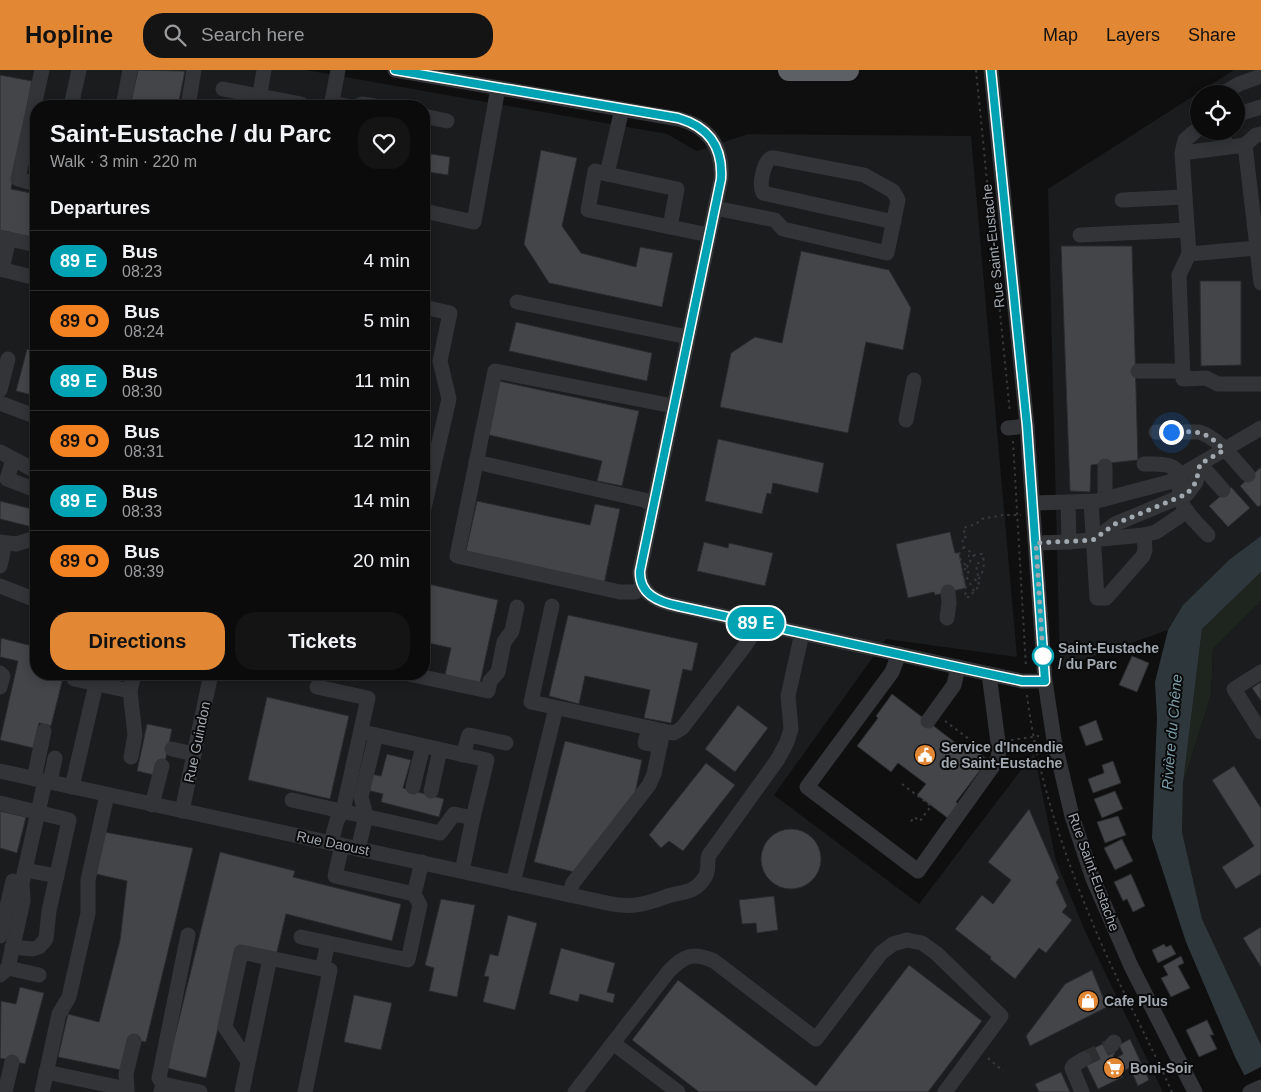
<!DOCTYPE html>
<meta charset="utf-8">
<style>
body{margin:0;font-family:Helvetica,sans-serif;background:#141415;color:#f1f3f6;height:100vh;display:flex;flex-direction:column;font-size:19px;white-space:nowrap}
*{box-sizing:border-box;margin:0}
p{font-size:16px;color:#9a9b9d}
.icon{flex:none;width:28px;height:28px;fill:none;stroke:currentColor;stroke-width:2;stroke-linecap:round;stroke-linejoin:round}
.map{position:relative;flex:1;overflow:hidden}
.sheet{position:absolute;left:30px;top:30px;width:400px;height:580px;display:flex;flex-direction:column;background:#0b0b0c;border-radius:20px;box-shadow:0 2px 12px #0003,0 0 0 1px #2b2b2d}
.sheet>*{flex:none}
.badge{padding:0 10px;border-radius:16px;font-size:18px;line-height:32px}
.buttons{position:absolute;left:1190px;top:15px;display:grid;gap:10px}
.buttons a{display:grid;place-items:center;width:55px;height:55px;border-radius:50%;background:#0b0b0c;box-shadow:0 2px 12px #0003,0 0 0 1px #2b2b2d;font-size:25px}
.you{position:absolute;width:25px;height:25px;margin:-12px;border:4px solid #fff;border-radius:50%;background:#1a73e8;box-shadow:0 0 0 8px #1a73e833}
.map>.badge{position:absolute;translate:-50% -50%;box-shadow:0 0 0 2px #fff}
h2{padding:0 20px;font-size:19px;line-height:45px}
.round{display:grid;place-items:center;flex:none;width:52px;height:52px;border-radius:20px;background:#141415}
.head{display:flex;align-items:center;justify-content:space-between;height:85px;padding:0 20px}
h1{font-size:24px;font-weight:700;line-height:38px}
.primary-button{display:flex;gap:10px;margin-top:auto;padding:10px 20px}
.primary-button a{flex:1;height:58px;border-radius:20px;background:#e28835;color:#111;font-size:20px;font-weight:700;line-height:58px;text-align:center}
.primary-button a+a{background:#141415;color:#f1f3f6}
ul{padding:0;list-style:none}
li{display:flex;align-items:center;gap:15px;height:60px;padding:0 20px;border-top:1px solid #2b2b2d}
li div{flex:1}
li b{display:block;font-size:19px}
li em{font-style:normal}
li .badge{min-width:55px;font-weight:700;text-align:center}
header{display:flex;align-items:center;gap:30px;box-sizing:border-box;height:70px;padding:0 25px;background:#e28835;color:#111}
header strong{font-size:24px}
nav{display:flex;gap:28px;margin-inline-start:auto;font-size:18px}
.search{width:350px;height:45px;background:#141415;display:flex;align-items:center;gap:12px;box-sizing:border-box;padding:0 18px;border-radius:20px;color:#9a9b9d;font-size:19px}
.map>svg:first-child{display:block}
.built{fill:#1b1c1d;fill-rule:evenodd}
.green{fill:#1e241e}
.water{fill:#2e383c}
.pier{fill:#0f0f10}
.building{fill:#434548;stroke:#292a2c}
.lines{fill:none;stroke-linecap:round;stroke-linejoin:round}
.minor-tunnel{stroke:#2c2e30;stroke-width:15;stroke-dasharray:15 8;stroke-linecap:butt}
.path{stroke:#36393c;stroke-width:2;stroke-dasharray:2.5 4;stroke-linecap:butt}
.minor{stroke:#323437;stroke-width:15}
.highway{stroke:#5d6165;stroke-width:22}
.line-casing{stroke:#fff;stroke-width:11}
.line{stroke:#00a3b4;stroke-width:8}
.walk{stroke:#a1a8b0;stroke-width:5;stroke-dasharray:0 9}
.stop-dot{fill:#fff;stroke:#00a3b4;stroke-width:2.5}
.labels{text-anchor:middle;stroke-width:4;stroke-linejoin:round;paint-order:stroke}
.street-label{font-size:14px;fill:#a1a8b0;stroke:#0a0a0b}
.stop-label{font-size:14px;font-weight:bold;fill:#a1a8b0;stroke:#0a0a0b;text-anchor:start}
.poi-label{font-size:14px;font-weight:bold;fill:#a1a8b0;stroke:#0a0a0b;text-anchor:start}
.water-label{font-size:15px;font-style:italic;fill:#7a9ca9;stroke:#0a0a0b}
</style>
<header>
<strong>Hopline</strong>
<div class="search"><svg class="icon" aria-label="search" viewBox="0 0 24 24"><circle cx="10" cy="10" r="6"/><path d="M15 15l6 6"/></svg>Search here</div>
<nav><a>Map</a><a>Layers</a><a>Share</a></nav>
</header>
<div class="map">
<svg width="1261" height="1022" viewBox="0 0 1261 1022">
<rect width="100%" height="100%" fill="#0f0f10"/>
<!-- built -->
<g class="built">
<path d="M0,0h306l361,64 30,17 51,-17 223,2 46,521 -131,-18 -112,156 145,109 115,-151 22,108 29,70 78,161h-1163zM36,36h388v568h-388z"/>
<path d="M1234,0h27v466l-31,23 -47,46 -15,25 -108,38 -12,-479zM1199,24h37v37h-37z"/>
<polygon points="1261,531 1261,975 1202,849 1182,762 1183,714 1211,625 1213,579"/>
</g>
<!-- green -->
<polygon class="green" points="1261,502 1261,531 1213,579 1211,625 1183,714 1202,559"/>
<!-- water -->
<polygon class="water" points="1261,466 1261,502 1202,559 1183,714 1182,762 1202,849 1261,975 1261,1022 1253,1022 1235,987 1186,872 1152,768 1157,648 1155,612 1168,560 1183,535 1230,489"/>
<!-- pier -->
<polygon class="pier" points="1261,997 1261,1022 1251,1022 1243,1006"/>
<!-- building -->
<g class="building">
<polygon points="138,0 185,1 178,36 130,36"/>
<polygon points="0,5 32,11 11,119 36,124 36,169 0,162"/>
<polygon points="541,80 577,88 562,156 581,183 636,197 640,177 673,183 662,237 549,213 524,174"/>
<polygon points="431,84 450,87 448,105 428,102"/>
<polygon points="1061,176 1132,176 1138,390 1091,395 1090,422 1070,421"/>
<polygon points="801,181 889,200 911,238 903,280 866,272 848,363 720,337 731,283 755,267 782,273"/>
<polygon points="1200,211 1241,211 1241,295 1201,296"/>
<polygon points="516,252 652,283 647,311 509,281"/>
<polygon points="27,279 36,282 36,326 16,321"/>
<polygon points="499,311 639,341 622,416 597,411 602,391 489,365"/>
<polygon points="718,369 824,393 818,423 773,413 771,424 767,423 762,444 705,431"/>
<polygon points="1261,397 1261,435 1258,437 1240,416"/>
<polygon points="1231,417 1250,438 1228,457 1209,436"/>
<polygon points="0,431 36,440 36,458 0,449"/>
<polygon points="477,431 590,455 595,434 620,439 604,514 465,485"/>
<polygon points="950,462 955,483 959,483 966,518 935,525 934,522 908,528 896,474"/>
<polygon points="704,472 728,478 729,473 773,483 765,516 697,501"/>
<polygon points="424,513 498,530 480,613 445,605 451,578 424,572"/>
<polygon points="568,545 698,573 692,601 683,599 671,653 644,648 650,620 585,606 579,634 549,626"/>
<polygon points="1,568 36,577 36,604 64,604 51,656 39,653 33,678 0,670 18,591 0,587"/>
<polygon points="1132,586 1149,593 1137,622 1119,615"/>
<polygon points="1261,612 1261,631 1252,618"/>
<polygon points="892,624 965,680 969,675 988,690 956,732 959,735 949,749 917,725 926,714 898,693 891,702 857,676 878,648 876,646"/>
<polygon points="267,627 349,646 330,729 248,710"/>
<polygon points="738,635 768,658 735,702 705,679"/>
<polygon points="1096,650 1103,670 1086,676 1079,657"/>
<polygon points="147,654 172,659 165,692 157,691 154,705 137,701"/>
<polygon points="565,671 642,690 635,724 574,802 534,792"/>
<polygon points="387,684 411,690 403,718 444,729 439,747 381,732 383,724 367,720 371,704 381,706"/>
<polygon points="1113,691 1121,713 1093,723 1088,709 1104,703 1102,695"/>
<polygon points="706,693 735,715 683,781 669,771 661,778 649,765"/>
<polygon points="1234,696 1261,738 1261,804 1236,819 1222,797 1254,776 1212,710"/>
<polygon points="1115,721 1123,739 1102,748 1094,729"/>
<polygon points="1029,739 1059,808 1056,812 1067,836 1062,842 1072,850 1046,883 1039,878 1015,909 990,889 991,887 955,859 982,825 993,834 1011,810 988,792"/>
<polygon points="0,741 26,747 17,783 0,778"/>
<polygon points="1118,746 1126,765 1105,773 1097,752"/>
<circle cx="791" cy="789" r="30"/>
<polygon points="104,762 193,778 146,972 128,969 121,1000 58,987 68,944 99,952 120,870 127,811 96,804"/>
<polygon points="1122,769 1133,791 1115,800 1104,778"/>
<polygon points="220,782 295,801 293,807 401,834 392,871 286,844 276,886 238,876 206,1008 167,998"/>
<polygon points="1131,804 1145,836 1133,842 1127,829 1123,831 1114,812"/>
<polygon points="774,826 778,860 757,863 756,853 742,854 739,830"/>
<polygon points="441,829 475,835 457,927 429,921 434,898 425,895"/>
<polygon points="508,845 537,853 515,940 483,932 489,907 484,906 490,884 498,886"/>
<polygon points="1261,857 1261,897 1243,868"/>
<polygon points="1164,874 1166,877 1171,875 1176,884 1158,893 1152,880"/>
<polygon points="561,878 615,893 607,922 615,924 613,933 580,924 578,932 549,924"/>
<polygon points="1181,886 1184,893 1178,896 1190,918 1171,927 1161,908 1168,905 1163,896"/>
<polygon points="909,895 982,951 928,1022 699,1022 632,970 678,910 816,1016"/>
<polygon points="1092,900 1107,937 1030,976 1026,966 1065,914"/>
<polygon points="20,917 44,923 25,994 0,988 1,931 16,934"/>
<polygon points="354,925 392,933 381,980 344,972"/>
<polygon points="1207,950 1214,965 1210,965 1217,979 1199,987 1186,960"/>
<polygon points="1130,969 1149,1010 1138,1016 1130,998 1121,1002 1114,989 1123,984 1119,975"/>
<polygon points="1109,971 1115,984 1113,985 1123,1007 1098,1019 1081,984"/>
<polygon points="1061,1002 1070,1022 1039,1022 1035,1014"/>
</g>
<g class="lines">
<!-- minor-tunnel -->
<polyline class="minor-tunnel" points="1084,989 1111,976"/>
<!-- path -->
<g class="path">
<polyline points="976,0 1010,343"/>
<polyline points="1013,371 1026,598"/>
<path d="M964,477l-5,7 2,7 6,5 -5,8 4,14 -1,9h4l11,-12 -3,-4c6,-7 9,-18 5,-27l-14,2"/>
<polyline points="976,511 975,509 978,506 976,495 984,488"/>
<polyline points="974,521 967,508 969,498 967,496 974,485 964,477 962,468 966,467 963,458 976,454 982,449 1003,445 1021,445"/>
<path d="M1027,625c11,89 42,175 78,257 21,47 46,93 67,140"/>
<polyline points="945,651 977,675 984,675"/>
<polyline points="1011,670 1039,666"/>
<polyline points="902,714 931,736 920,751 914,747 910,753"/>
<polyline points="988,988 1003,1001"/>
<polyline points="1118,996 1124,993"/>
</g>
<!-- minor -->
<g class="minor">
<path d="M395,0l284,49c30,8 44,28 42,60l-81,392c-1,23 18,31 38,35l344,75h23"/>
<polyline points="991,0 1027,356 1045,611 1054,670 1072,746 1093,809 1131,896 1195,1022"/>
<polyline points="223,19 301,34"/>
<polyline points="1222,24 1239,14 1261,6"/>
<polyline points="331,33 347,36"/>
<polyline points="258,35 264,0"/>
<polyline points="71,36 79,0"/>
<polyline points="123,36 130,0"/>
<polyline points="188,36 194,0"/>
<polyline points="331,36 338,0"/>
<polyline points="358,36 362,34 375,36"/>
<polyline points="622,39 607,104 677,119 670,157 709,165"/>
<polyline points="1236,45 1261,37"/>
<polyline points="424,46 447,51"/>
<polyline points="1221,61 1227,77"/>
<polyline points="1245,75 1256,65 1261,64"/>
<polyline points="1182,83 1185,70 1199,58"/>
<polyline points="607,104 595,101 588,140 670,157"/>
<polyline points="36,114 18,109 42,0"/>
<polyline points="1122,130 1185,127"/>
<path d="M715,138l60,12 8,9 104,24 11,-53 -5,-9 -29,-16 -89,-17h-4c-8,5 -12,27 -8,35l131,29"/>
<polyline points="424,141 474,152 498,18"/>
<polyline points="1080,165 1187,160"/>
<polyline points="0,167 9,169 2,199"/>
<polyline points="9,169 36,175"/>
<polyline points="1257,178 1189,184 1182,83 1245,75 1256,169 1261,213"/>
<polyline points="1189,184 1179,205 1183,309 1206,308 1218,314 1261,314"/>
<polyline points="0,199 36,208"/>
<polyline points="517,232 688,267"/>
<polyline points="424,237 450,243 440,291 449,329 424,438"/>
<polyline points="1138,301 1183,301"/>
<polyline points="0,320 8,289"/>
<polyline points="0,333 29,344"/>
<polyline points="906,350 914,310"/>
<polyline points="1008,358 1027,356"/>
<path d="M1156,362h43c20,6 35,28 49,43"/>
<polyline points="0,382 36,401"/>
<polyline points="13,390 7,409 36,420"/>
<polyline points="476,392 644,430 653,435"/>
<path d="M1144,394c13,0 37,-3 36,18 0,6 -2,12 1,19 5,13 17,23 27,34"/>
<polyline points="1200,394 1223,420"/>
<polyline points="1105,396 1105,429"/>
<polyline points="1068,432 1097,431 1169,412 1261,358"/>
<polyline points="1033,433 1068,432 1069,472 1036,473"/>
<polyline points="1144,465 1156,462 1187,441"/>
<polyline points="1094,470 1115,454 1187,424 1196,412 1200,394"/>
<polyline points="0,472 16,474 36,468"/>
<polyline points="1069,472 1144,465 1145,480 1143,486 1106,528 1097,528 1091,432"/>
<polyline points="0,496 5,473"/>
<polyline points="0,516 36,530"/>
<polyline points="643,517 635,522 620,522 457,486 495,301 673,336"/>
<polyline points="552,536 531,632 668,662 674,663 682,658 744,577 750,568 756,553"/>
<polyline points="947,548 949,533 948,522"/>
<polyline points="899,584 892,602 807,717 918,801 998,689 999,680 989,604"/>
<polyline points="1261,602 1234,619 1261,662"/>
<polyline points="0,603 3,606 0,617"/>
<polyline points="409,604 488,621 490,611 498,602 504,572 512,561 517,537"/>
<polyline points="74,609 130,621 134,604"/>
<polyline points="317,617 368,628 343,741 337,750 331,773"/>
<polyline points="130,621 135,665 131,687"/>
<polyline points="928,651 954,615 958,597"/>
<polyline points="649,658 645,673 660,676"/>
<polyline points="376,665 487,690 473,748"/>
<polyline points="172,679 194,684"/>
<polyline points="463,685 469,665 506,673"/>
<path d="M0,701l607,132c24,5 36,2 58,-6 16,-6 29,-2 40,-20 5,-7 1,-15 4,-22l69,-96 9,-17 4,-13 -3,-33 14,-63"/>
<polyline points="34,709 44,661"/>
<polyline points="50,712 55,688"/>
<polyline points="72,717 96,614"/>
<polyline points="413,717 423,676"/>
<polyline points="431,721 440,680"/>
<polyline points="292,730 440,763 454,744 473,748 462,801"/>
<polyline points="0,733 69,750 49,841 46,869 39,877 33,879 12,877"/>
<polyline points="152,735 162,696"/>
<polyline points="182,741 211,604"/>
<polyline points="342,775 335,806 414,824 422,792"/>
<polyline points="358,779 366,746 361,727 376,665 367,663"/>
<polyline points="25,800 57,806"/>
<polyline points="513,813 556,638"/>
<polyline points="569,825 573,813 580,804 649,715 654,704 663,661"/>
<polyline points="0,866 13,811"/>
<polyline points="301,867 408,890 420,835 414,824"/>
<polyline points="8,898 39,905"/>
<polyline points="0,905 8,898 23,831 22,813 45,711"/>
<path d="M613,973l56,-72c16,-16 24,-19 45,-10l102,78 65,-86 12,-9 14,-4 15,3 14,10 65,63 -56,76"/>
<polyline points="1111,976 1114,972"/>
<polyline points="249,988 270,888"/>
<polyline points="46,1002 127,1019 127,1022"/>
<polyline points="163,1014 200,1022"/>
<polyline points="127,1019 126,1004 134,971"/>
<polyline points="5,1022 12,992"/>
<polyline points="42,1022 59,944 69,927 88,843 88,810 107,725"/>
<polyline points="161,1022 163,1014 159,1008 188,865"/>
<polyline points="242,1022 249,988 245,987 225,957 241,882 322,899 328,873"/>
<polyline points="305,1022 330,900 322,899"/>
<polyline points="575,1022 613,973 678,1022"/>
<polyline points="1082,1022 1072,998 1074,995 1084,989"/>
<polyline points="1250,1022 1261,1017"/>
</g>
<!-- highway -->
<polyline class="highway" points="789,0 848,0"/>
</g>
<g class="lines">
<!-- line casing -->
<g class="line-casing">
<path id="line" d="M395,0l283,48c31,9 45,29 43,61l-81,392c-1,23 18,31 38,35l311,68 33,7h23l-18,-255 -36,-356"/>
</g>
<!-- line -->
<use href="#line" class="line"/>
<!-- walk -->
<path class="walk" d="M1043,586l-7,-113 57,-3 22,-16 72,-30 9,-12 4,-18 24,-14c-20,-21 -26,-18 -53,-18"/>
</g>
<!-- icons -->
<defs>
<g id="civic-disc" transform="scale(1.125)"><circle r="9.5" fill="#e28835" stroke="#0a0a0b"/><path d="M-.6-6.5H3V-4.5H.6V-3L4-1V1h2V6H-6V1h2V-1L-.6-3ZM-1.2 2.5V6h2.4V2.5Z" fill="#fff"/></g>
<g id="shop-disc" transform="scale(1.125)"><circle r="9.5" fill="#e28835" stroke="#0a0a0b"/><path d="M-5-2.5h2.3a2.7 3.5 0 0 1 5.4 0H5L5.5 6h-11ZM-1.5-2.5h3a1.5 2.3 0 0 0-3 0Z" fill="#fff"/></g>
<g id="supermarket-disc" transform="scale(1.125)"><circle r="9.5" fill="#e28835" stroke="#0a0a0b"/><path d="M-6-5.5h2.5l.6 2H6L4.5 2H-2.5L-4.4-4H-6ZM-1.5 3.2a1.3 1.3 0 1 0 .1 0ZM3 3.2a1.3 1.3 0 1 0 .1 0Z" fill="#fff"/></g>
</defs>
<g fill-rule="evenodd">
<use href="#civic-disc" x="925" y="685"/>
<use href="#shop-disc" x="1088" y="931"/>
<use href="#supermarket-disc" x="1114" y="998"/>
</g>
<!-- markers -->
<circle class="stop-dot" cx="1043" cy="586" r="10"/>
<g class="labels">
<!-- street labels -->
<g class="street-label">
<text transform="translate(993 176) rotate(-96)" y="5">Rue Saint-Eustache</text>
<text transform="translate(197 672) rotate(-78)" y="5">Rue Guindon</text>
<text transform="translate(333 773) rotate(12)" y="5">Rue Daoust</text>
<text transform="translate(1094 802) rotate(70)" y="5">Rue Saint-Eustache</text>
</g>
<!-- stop labels -->
<g class="stop-label">
<text x="1058" y="583">Saint-Eustache<tspan x="1058" dy="16">/ du Parc</tspan></text>
</g>
<!-- poi labels -->
<g class="poi-label">
<text x="941" y="682">Service d'Incendie<tspan x="941" dy="16">de Saint-Eustache</tspan></text>
<text x="1104" y="936">Cafe Plus</text>
<text x="1130" y="1003">Boni-Soir</text>
</g>
<!-- water labels -->
<g class="water-label">
<text transform="translate(1172 662) rotate(-85)" y="5">Rivière du Chêne</text>
</g>
</g>
</svg>
<div class="buttons">
<a><svg class="icon" aria-label="locate" viewBox="0 0 24 24"><circle cx="12" cy="12" r="6"/><path d="M12 2v4M12 18v4M2 12h4M18 12h4"/></svg></a>
</div>
<div class="you" style="left:1171px;top:362px"></div>
<b class="badge" style="left:756px;top:553px;background:#00a3b4;color:#fff">89 E</b>
<section class="sheet">
<div class="head"><div><h1>Saint-Eustache / du Parc</h1><p>Walk · 3 min · 220 m</p></div><a class="round"><svg class="icon" aria-label="heart" viewBox="0 0 24 24"><path d="M12 20l-8-8c-3-5 5-10 8-4 3-6 11-1 8 4z"/></svg></a></div>
<h2>Departures</h2>
<ul>
<li><span class="badge" style="background:#00a3b4;color:#fff">89 E</span><div><b>Bus</b><p>08:23</p></div><em>4 min</em></li>
<li><span class="badge" style="background:#f58220;color:#111">89 O</span><div><b>Bus</b><p>08:24</p></div><em>5 min</em></li>
<li><span class="badge" style="background:#00a3b4;color:#fff">89 E</span><div><b>Bus</b><p>08:30</p></div><em>11 min</em></li>
<li><span class="badge" style="background:#f58220;color:#111">89 O</span><div><b>Bus</b><p>08:31</p></div><em>12 min</em></li>
<li><span class="badge" style="background:#00a3b4;color:#fff">89 E</span><div><b>Bus</b><p>08:33</p></div><em>14 min</em></li>
<li><span class="badge" style="background:#f58220;color:#111">89 O</span><div><b>Bus</b><p>08:39</p></div><em>20 min</em></li>
</ul>
<div class="primary-button"><a>Directions</a><a>Tickets</a></div>
</section>
</div>
